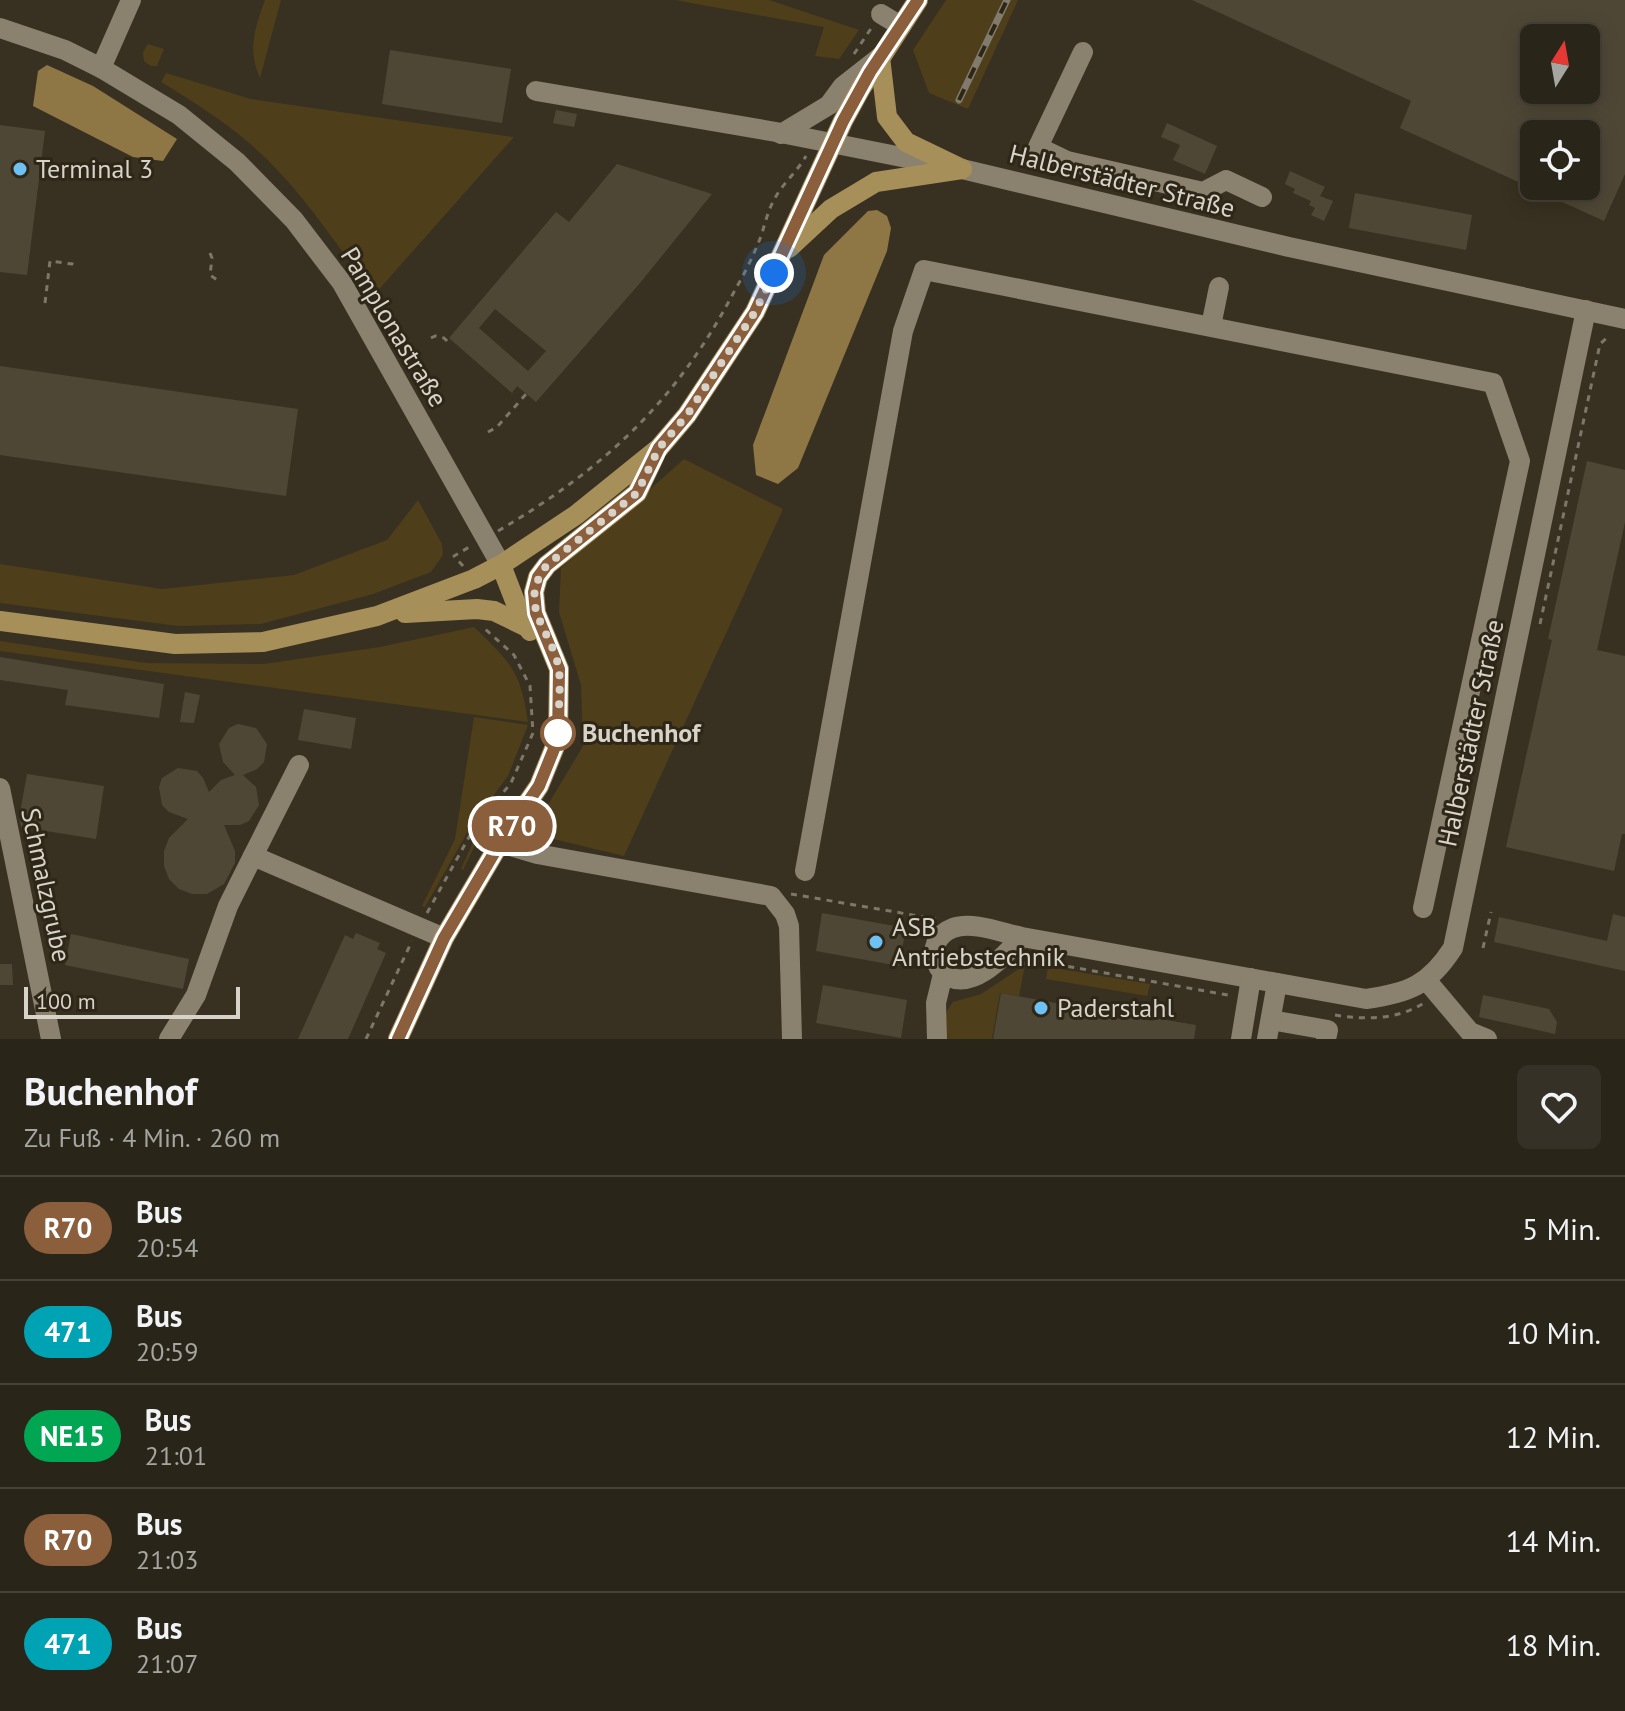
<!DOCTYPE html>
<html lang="de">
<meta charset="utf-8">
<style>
body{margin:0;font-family:"PT Sans",sans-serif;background:#363126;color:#f1f3f6;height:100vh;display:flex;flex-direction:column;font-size:30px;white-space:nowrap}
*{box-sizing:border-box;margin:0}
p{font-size:26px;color:#a5a5a2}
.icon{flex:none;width:44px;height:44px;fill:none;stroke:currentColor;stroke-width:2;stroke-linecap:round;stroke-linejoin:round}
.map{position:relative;height:1039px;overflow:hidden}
.panel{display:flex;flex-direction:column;background:#2a2519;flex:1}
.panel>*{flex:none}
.badge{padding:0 16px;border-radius:26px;font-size:28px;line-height:52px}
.needle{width:52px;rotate:11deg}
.tools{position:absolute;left:1520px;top:24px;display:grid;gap:16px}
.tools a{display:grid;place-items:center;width:80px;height:80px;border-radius:12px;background:#2a2519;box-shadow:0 4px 20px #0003,0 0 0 2px #464238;font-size:40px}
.scale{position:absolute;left:24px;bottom:20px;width:216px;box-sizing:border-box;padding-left:8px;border:4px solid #d8d3c9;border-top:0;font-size:22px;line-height:28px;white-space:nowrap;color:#d8d3c9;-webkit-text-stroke:6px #2e2717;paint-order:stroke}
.you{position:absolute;width:40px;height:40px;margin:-20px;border:6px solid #fff;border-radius:50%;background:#1a73e8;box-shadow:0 0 0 12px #1a73e833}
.map>.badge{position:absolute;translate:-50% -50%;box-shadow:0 0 0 4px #fff}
.round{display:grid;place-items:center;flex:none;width:84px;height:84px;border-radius:12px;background:#363126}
.overview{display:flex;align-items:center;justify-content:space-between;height:136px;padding:0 24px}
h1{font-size:38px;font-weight:600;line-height:60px}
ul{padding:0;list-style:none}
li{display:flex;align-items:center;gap:24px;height:104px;padding:0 24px;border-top:2px solid #464238}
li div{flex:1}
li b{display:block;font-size:30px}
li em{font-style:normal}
li .badge{min-width:88px;font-weight:700;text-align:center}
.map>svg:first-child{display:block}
.green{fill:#4e3e1a}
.water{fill:#8e7745}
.building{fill:#4f4736;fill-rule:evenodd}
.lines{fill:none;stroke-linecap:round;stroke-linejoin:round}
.path{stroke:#7d7769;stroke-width:3;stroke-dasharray:6 6;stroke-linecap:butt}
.minor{stroke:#8a816f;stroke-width:20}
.major{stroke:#a78f5a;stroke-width:20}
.rail-casing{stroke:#817b6d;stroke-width:7}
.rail{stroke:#2e2717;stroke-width:4;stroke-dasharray:12;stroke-linecap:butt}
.line-casing{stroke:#fff;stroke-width:18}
.line{stroke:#8b5e3c;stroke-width:12}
.walk{stroke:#d8d3c9;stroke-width:8;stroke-dasharray:0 14.4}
.poi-dot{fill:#6dc2f3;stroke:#2e2717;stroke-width:3}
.stop-dot{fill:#fff;stroke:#8b5e3c;stroke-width:4}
.labels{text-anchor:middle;stroke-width:6;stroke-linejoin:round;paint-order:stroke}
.poi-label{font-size:26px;fill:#d8d3c9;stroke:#2e2717;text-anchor:start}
.street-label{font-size:26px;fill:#d8d3c9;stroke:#2e2717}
.stop-label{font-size:26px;font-weight:bold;fill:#d8d3c9;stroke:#2e2717;text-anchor:start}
</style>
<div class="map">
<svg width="1625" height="1039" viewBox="0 0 1625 1039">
<rect width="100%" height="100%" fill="#383121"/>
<!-- green -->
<g class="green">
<path d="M265,0h16l-21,78c-13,-27 -5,-52 5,-78z"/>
<polygon points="675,0 769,0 859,30 839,59 815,56 824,27"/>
<polygon points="946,0 1018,0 968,109 929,93 913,50"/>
<polygon points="148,44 164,49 157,66 151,66 144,61 143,52"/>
<path d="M166,73l85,26 263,38 -140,158c-39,-52 -76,-111 -126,-153 -27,-23 -57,-42 -87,-60z"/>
<polygon points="684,459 783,509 624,856 545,837 543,813 583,746 581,685 559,612 561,568"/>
<polygon points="418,500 442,544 443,555 431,572 373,594 261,624 178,626 0,603 0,564 162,589 294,575 387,540"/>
<path d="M474,627c36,35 47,44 54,95l-528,-71v-10l146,22 118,1 116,-17z"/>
<polygon points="474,717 528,725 508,776 472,824 425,907 422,906 455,839"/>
<polygon points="501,805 505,807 481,833 463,870 461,869 478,831"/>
<polygon points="1025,965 1019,996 1000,993 992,1039 948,1039 941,1032 945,1014 953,1002 981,994"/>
<polygon points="1048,967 1150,984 1147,996 1046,979"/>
</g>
<!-- water -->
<g class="water">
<polygon points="47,65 93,86 177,139 163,161 133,157 33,106 38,71"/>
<polygon points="877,210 887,216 891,228 887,251 798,468 778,484 756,475 753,445 824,255 868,211"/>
</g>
<!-- building -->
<g class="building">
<path d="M1192,0h433v174l-21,47 -204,-93 11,-27zM1534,38h52v52h-52zM1534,134h52v52h-52z"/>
<polygon points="390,50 511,69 502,123 382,104"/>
<polygon points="556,110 577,114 574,127 553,123"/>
<polygon points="1167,123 1217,146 1205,174 1173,160 1180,145 1161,137"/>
<polygon points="0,125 45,131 27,275 0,272"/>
<path d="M617,164l95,30 -72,89 -104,119 -19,-16 -5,7 -63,-55 107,-126 13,10zM495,309l51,42 -18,20 -49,-43z"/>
<polygon points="1290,171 1325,187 1320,196 1333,201 1324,221 1311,215 1315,208 1309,205 1311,201 1293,193 1295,189 1285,184"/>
<polygon points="1355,193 1472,215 1466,250 1349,228"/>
<polygon points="0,366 298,409 286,496 0,455"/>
<polygon points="1587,461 1625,470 1625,522 1597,650 1625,656 1625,834 1622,834 1614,871 1506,847 1548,657 1552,640 1548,639"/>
<polygon points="0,657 164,684 159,718 65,705 68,690 0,680"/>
<polygon points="185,692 200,695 194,723 180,722"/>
<polygon points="304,709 356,718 351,749 298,740"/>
<polygon points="238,724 256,728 267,744 264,762 257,769 243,775 256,787 259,805 249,821 240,825 224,825 235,851 235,863 224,884 207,894 192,894 179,889 169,879 164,866 164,851 169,838 188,819 169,812 162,805 159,787 162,778 178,768 197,771 203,778 209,792 221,780 235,775 223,762 219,744 229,728"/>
<polygon points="27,774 104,786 96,839 21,827 19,818"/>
<polygon points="822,913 906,928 899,966 816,951"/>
<polygon points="1613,914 1625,917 1625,971 1494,942 1499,917 1607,941"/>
<polygon points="356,933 380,943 377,949 386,953 348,1039 298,1039 345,935 353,939"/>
<polygon points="71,934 189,959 183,989 65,965"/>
<polygon points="0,964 12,964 13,985 0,985"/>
<polygon points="823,985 907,1000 901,1038 816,1023"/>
<polygon points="1001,993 1153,1021 1154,1018 1196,1025 1194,1039 993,1039"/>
<polygon points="1483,995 1549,1009 1557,1022 1555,1034 1479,1017"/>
</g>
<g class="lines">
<!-- path -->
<g class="path">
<polyline points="854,54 872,27"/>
<polyline points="210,253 212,258 210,275 220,282"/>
<polyline points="45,303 50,261 72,264 73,258"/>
<polyline points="431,338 435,336 444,338 449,343"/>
<polyline points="488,432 497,427 526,394"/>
<path d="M498,531c107,-63 179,-130 237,-241 8,-14 16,-29 22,-44 7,-15 9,-32 17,-46 8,-16 23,-28 32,-44"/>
<polyline points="463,566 454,556 471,546"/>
<polyline points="1540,624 1600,344 1610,335"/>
<polyline points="791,894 936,919"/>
<polyline points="427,913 474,828 511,783 533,733 530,686 514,655 484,628"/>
<polyline points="1483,948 1491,912"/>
<polyline points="1021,964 1038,961 1233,996"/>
<path d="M1335,1015c32,5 61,5 89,-12"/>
<polyline points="366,1039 412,941"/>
</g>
<!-- minor -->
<g class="minor">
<polyline points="881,14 901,26"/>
<polyline points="0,28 65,50 101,68 179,115 237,162 294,220 342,283 501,565"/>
<polyline points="1083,52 1038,147 1067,161 1203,192 1226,180 1262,197"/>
<polyline points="101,68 131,0"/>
<polyline points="536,91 776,132 962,169 1289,247 1625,319"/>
<polyline points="781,134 829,105 843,86 880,57"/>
<polyline points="1211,326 1219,287"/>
<polyline points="0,788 51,1039"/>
<polyline points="500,843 537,854 771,896 785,914 789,926 792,1039"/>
<polyline points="253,856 299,765"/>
<polyline points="805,871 903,331 924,270 1493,383 1520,461 1423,908"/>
<path d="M1022,937c-20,-4 -49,-16 -69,-9 -35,13 -16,63 20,49 19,-7 35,-26 49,-40l344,62c43,-6 63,-14 87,-51l133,-638"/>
<polyline points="1427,981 1470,1032 1487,1039"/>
<polyline points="1271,1020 1328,1030 1326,1039"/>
<polyline points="169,1039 196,995 228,906 253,856 444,938"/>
<polyline points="937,1039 936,1003 943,974"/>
<polyline points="1241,1039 1251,978"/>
<polyline points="1267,1039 1277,983"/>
</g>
<!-- major -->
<g class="major">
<polyline points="880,57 887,117 906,142 962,169"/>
<polyline points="789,248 831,209 876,182 962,169"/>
<polyline points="501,565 520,614 530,631"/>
<polyline points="405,613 477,609 494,611 527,627"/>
<polyline points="0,621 175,644 263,642 377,616 474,579 501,565 576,515 659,448 687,415 755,312 843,121 861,88 918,0"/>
<polyline points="398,1039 444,938 500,843 539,786 558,739 559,669 536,613 534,592 538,577 547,565 637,493 655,455"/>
</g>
<!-- rail casing -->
<g class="rail-casing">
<polyline id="rail" points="959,100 1007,0"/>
</g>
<!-- rail -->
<use href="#rail" class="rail"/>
</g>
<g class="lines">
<!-- line casing -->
<g class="line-casing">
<polyline id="line" points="398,1039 444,938 500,843 539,786 558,739 559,669 536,613 534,592 538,577 547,565 637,493 659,448 687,415 755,312 843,121 870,72 918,0"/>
</g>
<!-- line -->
<use href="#line" class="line"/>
<!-- walk -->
<path class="walk" d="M558,733c0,-20 3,-43 1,-63 -6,-40 -44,-63 -12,-105l90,-72 22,-45 28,-33 68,-103 19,-39"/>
</g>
<!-- markers -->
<g class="poi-dot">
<circle cx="20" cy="169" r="8"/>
<circle cx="876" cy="942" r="8"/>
<circle cx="1041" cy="1008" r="8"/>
</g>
<circle class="stop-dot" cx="558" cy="733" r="16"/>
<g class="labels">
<!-- poi labels -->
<g class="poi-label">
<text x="36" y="178">Terminal 3</text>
<text x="892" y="936">ASB<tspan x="892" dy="30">Antriebstechnik</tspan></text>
<text x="1057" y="1017">Paderstahl</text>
</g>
<!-- street labels -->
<g class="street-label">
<text transform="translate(1122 181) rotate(14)" y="9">Halberstädter Straße</text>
<text transform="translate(394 327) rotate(59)" y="9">Pamplonastraße</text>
<text transform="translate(1471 733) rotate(-78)" y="9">Halberstädter Straße</text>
<text transform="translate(46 885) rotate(78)" y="9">Schmalzgrube</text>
</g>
<!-- stop labels -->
<g class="stop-label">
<text x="582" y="742">Buchenhof</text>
</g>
</g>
</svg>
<div class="tools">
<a><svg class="needle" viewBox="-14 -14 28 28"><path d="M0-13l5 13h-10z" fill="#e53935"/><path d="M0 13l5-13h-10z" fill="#a5a5a2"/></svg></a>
<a><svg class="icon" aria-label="locate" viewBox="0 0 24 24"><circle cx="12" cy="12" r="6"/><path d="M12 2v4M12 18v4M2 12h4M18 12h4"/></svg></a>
</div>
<div class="scale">100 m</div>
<div class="you" style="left:774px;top:273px"></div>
<b class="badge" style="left:512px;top:826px;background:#8b5e3c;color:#fff">R70</b>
</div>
<section class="panel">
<div class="overview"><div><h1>Buchenhof</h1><p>Zu Fuß · 4 Min. · 260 m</p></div><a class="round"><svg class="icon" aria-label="heart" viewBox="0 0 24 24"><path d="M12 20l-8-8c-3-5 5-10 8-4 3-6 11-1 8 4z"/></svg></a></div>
<ul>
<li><span class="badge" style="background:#8b5e3c;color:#fff">R70</span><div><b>Bus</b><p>20:54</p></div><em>5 Min.</em></li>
<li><span class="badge" style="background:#00a3b4;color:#fff">471</span><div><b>Bus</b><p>20:59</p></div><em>10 Min.</em></li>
<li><span class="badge" style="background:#00a651;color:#fff">NE15</span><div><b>Bus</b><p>21:01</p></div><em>12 Min.</em></li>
<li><span class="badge" style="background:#8b5e3c;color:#fff">R70</span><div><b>Bus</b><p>21:03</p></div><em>14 Min.</em></li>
<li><span class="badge" style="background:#00a3b4;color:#fff">471</span><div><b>Bus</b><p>21:07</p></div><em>18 Min.</em></li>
</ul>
</section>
